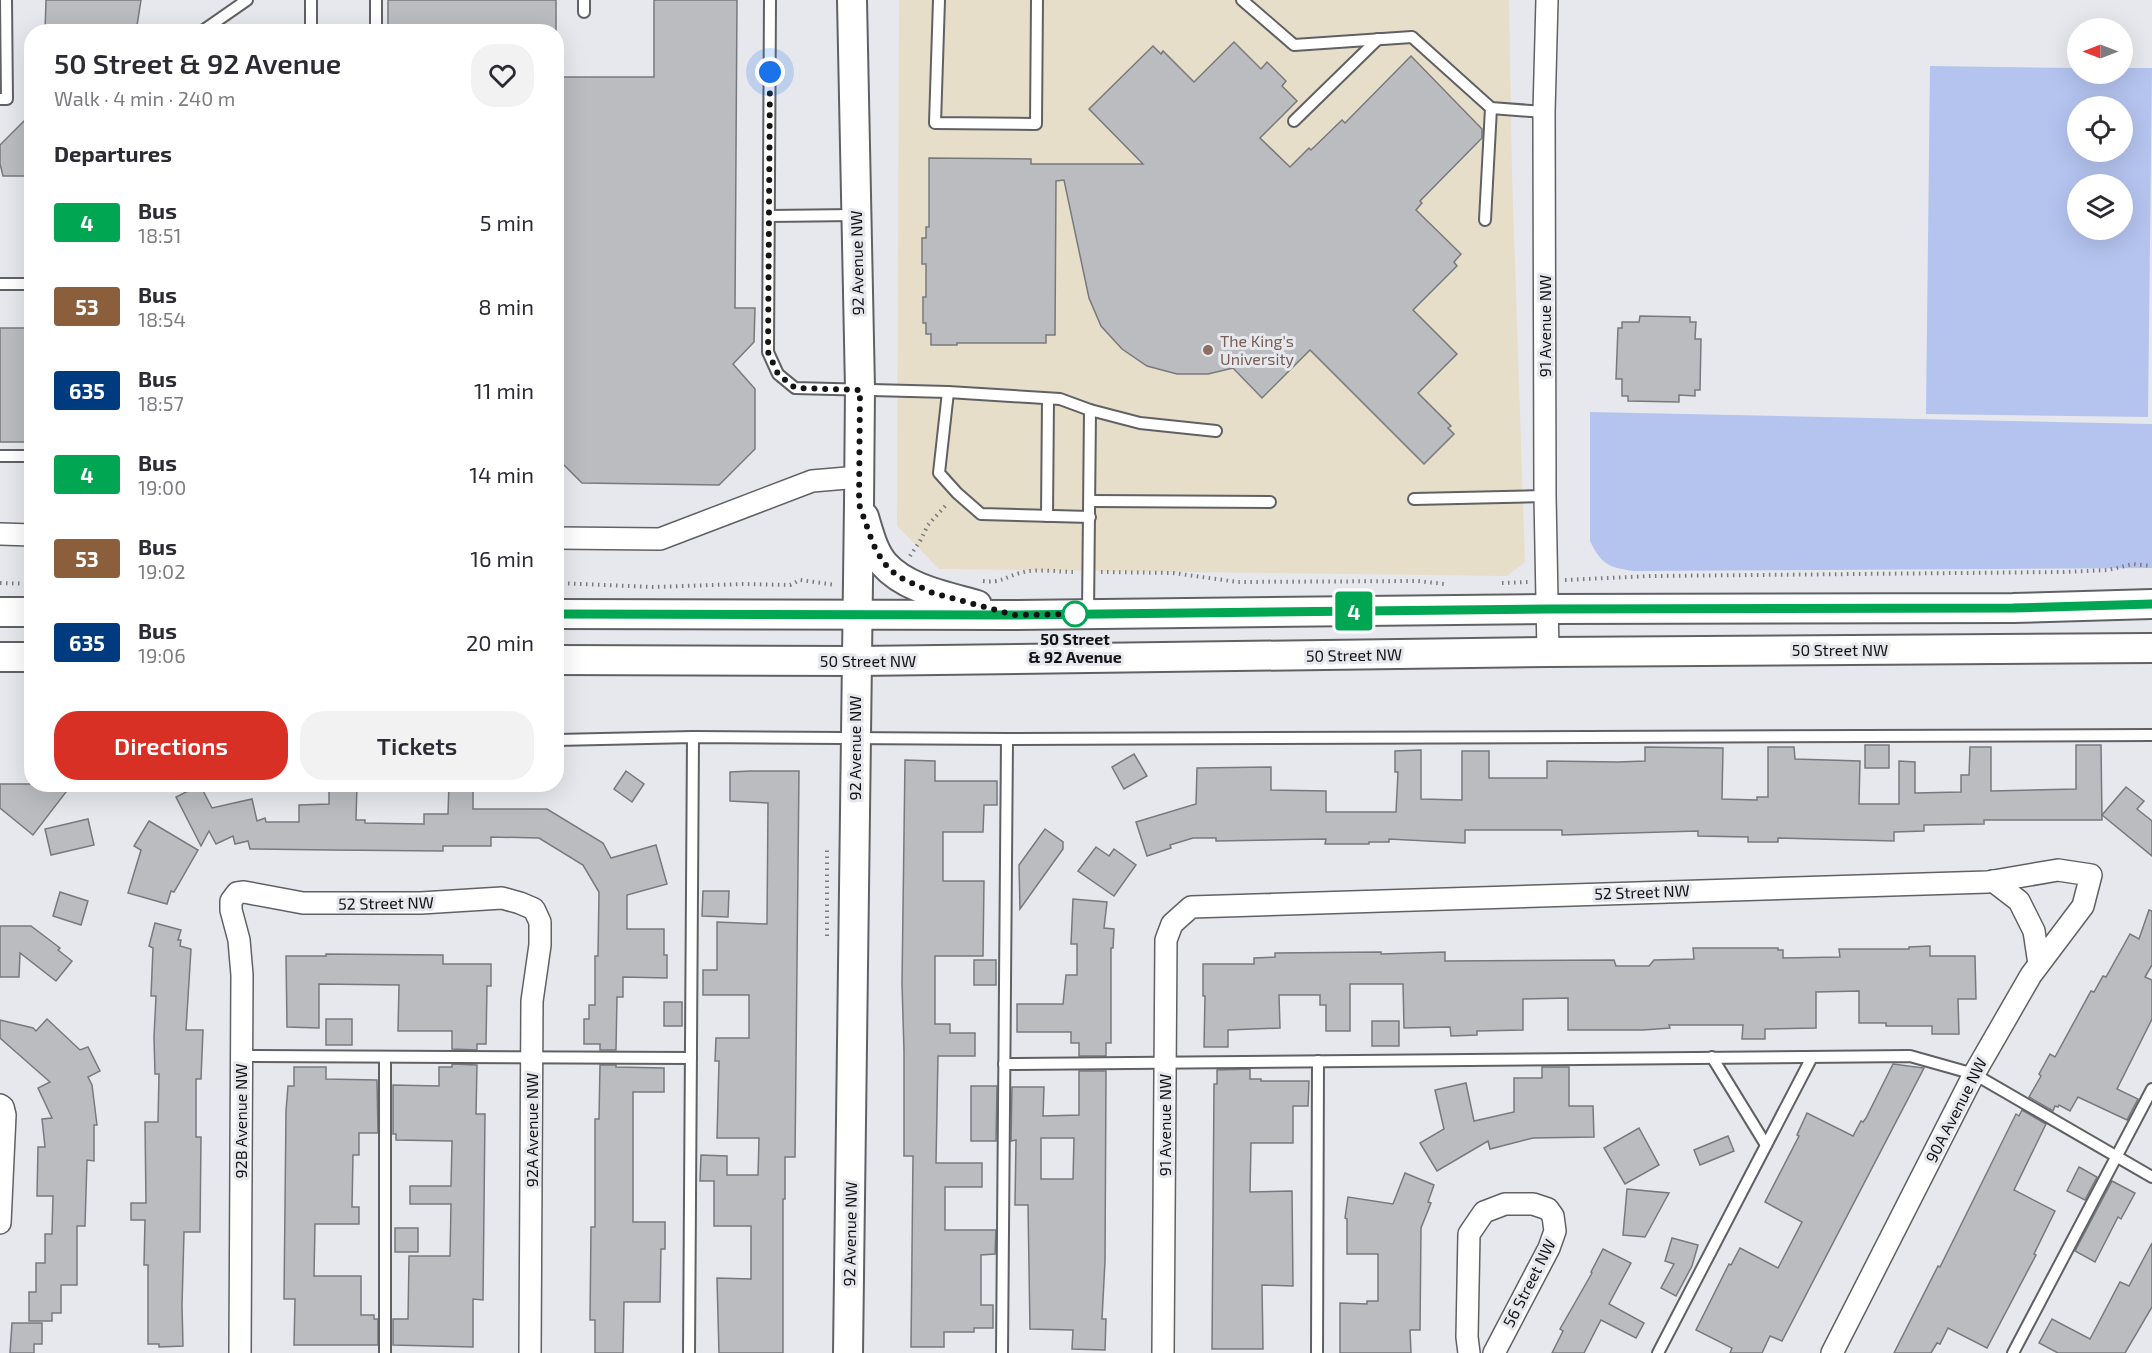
<!DOCTYPE html>
<meta charset="utf-8">
<style>
body{margin:0;font-family:"Exo 2",sans-serif;background:#f2f2f3;color:#2b2b33;height:100vh;display:flex;flex-direction:column;font-size:22px;white-space:nowrap}
*{box-sizing:border-box;margin:0}
p{font-size:20px;color:#7c7c81}
.icon{flex:none;width:33px;height:33px;fill:none;stroke:currentColor;stroke-width:2;stroke-linecap:round;stroke-linejoin:round}
.map{position:relative;flex:1;overflow:hidden}
.sheet{position:absolute;left:24px;top:24px;width:540px;height:768px;display:flex;flex-direction:column;background:#fff;border-radius:24px;box-shadow:0 6px 24px #0002}
.sheet>*{flex:none}
.badge{padding:0 12px;border-radius:4px;font-size:21px;line-height:39px}
.needle{width:39px;rotate:270deg}
.tools{position:absolute;left:2067px;top:18px;display:grid;gap:12px}
.tools a{display:grid;place-items:center;width:66px;height:66px;border-radius:50%;background:#fff;box-shadow:0 6px 24px #0002;font-size:30px}
.you{position:absolute;width:30px;height:30px;margin:-15px;border:4px solid #fff;border-radius:50%;background:#1a73e8;box-shadow:0 0 0 9px #1a73e833}
.map>.badge{position:absolute;translate:-50% -50%;box-shadow:0 0 0 3px #fff}
h2{padding:0 30px;font-size:22px;line-height:54px}
.round{display:grid;place-items:center;flex:none;width:63px;height:63px;border-radius:24px;background:#f2f2f3}
.head{display:flex;align-items:center;justify-content:space-between;height:102px;padding:0 30px}
h1{font-size:28px;font-weight:600;line-height:45px}
.cta{display:flex;gap:12px;margin-top:auto;padding:12px 30px}
.cta a{flex:1;height:69px;border-radius:24px;background:#d93025;color:#fff;font-size:24px;font-weight:600;line-height:69px;text-align:center}
.cta a+a{background:#f2f2f3;color:#2b2b33}
ul{padding:0;list-style:none}
li{display:flex;align-items:center;gap:18px;height:84px;padding:0 30px}
li div{flex:1}
li b{display:block;font-size:22px}
li em{font-style:normal}
li .badge{min-width:66px;font-weight:700;text-align:center}
.map>svg:first-child{display:block}
.education{fill:#e7dec9}
.green{fill:#b4c4ef;fill-rule:evenodd}
.building{fill:#babcc0;stroke:#78797d;stroke-width:1.5;fill-rule:evenodd}
.lines{fill:none;stroke-linecap:round;stroke-linejoin:round}
.lane-casing{stroke:#606165;stroke-width:14}
.street-casing{stroke:#606165;stroke-width:24}
.secondary-casing{stroke:#606165;stroke-width:32}
.path{stroke:#7b7b7e;stroke-width:4;stroke-dasharray:1.5 4.5;stroke-linecap:butt}
.lane{stroke:#fff;stroke-width:10}
.street{stroke:#fff;stroke-width:21}
.secondary{stroke:#fff;stroke-width:28}
.line-casing{stroke:#fff;stroke-width:14}
.line{stroke:#00a651;stroke-width:9}
.walk{stroke:#141416;stroke-width:6;stroke-dasharray:0 10.8}
.education-dot{fill:#8d6e63;stroke:#e7e8ed;stroke-width:2}
.stop-dot{fill:#fff;stroke:#00a651;stroke-width:3}
.labels{text-anchor:middle;stroke-width:6;stroke-linejoin:round;paint-order:stroke}
.street-label{font-size:16px;fill:#141416;stroke:#e7e8ed}
.education-label{font-size:16px;fill:#785e54;stroke:#e7e8ed;text-anchor:start}
.stop-label{font-size:16px;font-weight:bold;fill:#141416;stroke:#e7e8ed}
</style>
<div class="map">
<svg width="2152" height="1353" viewBox="0 0 2152 1353">
<rect width="100%" height="100%" fill="#e7e8ed"/>
<!-- education -->
<polygon class="education" points="899,0 1509,0 1512,175 1525,562 1507,576 939,569 897,526"/>
<!-- green -->
<g class="green">
<path d="M1930,66l147,2 1,6h44l1,-6h29l-4,349 -222,-3zM2078,106h44v46h-44zM2078,184h44v46h-44z"/>
<path d="M1590,412l562,12v144l-518,3c-25,-3 -33,-7 -44,-30z"/>
</g>
<!-- building -->
<g class="building">
<polygon points="46,0 141,0 136,32 45,32"/>
<rect x="388" y="0" width="168" height="32"/>
<polygon points="654,0 737,0 735,308 755,308 754,342 733,364 755,389 755,449 719,485 582,483 556,457 556,77 654,77"/>
<polygon points="1234,42 1261,69 1267,62 1286,81 1282,86 1297,101 1260,138 1290,167 1309,148 1311,150 1342,120 1345,123 1411,56 1482,129 1482,138 1420,201 1422,203 1416,210 1461,254 1454,262 1457,266 1413,310 1457,354 1418,393 1451,426 1448,428 1454,434 1424,464 1310,350 1262,398 1233,368 1208,374 1177,374 1147,366 1122,349 1101,326 1089,298 1064,180 1056,181 1055,335 1046,335 1046,343 957,343 957,345 931,345 931,334 926,334 926,323 923,323 923,297 926,297 926,264 922,264 922,238 926,238 926,227 929,227 929,158 1031,159 1031,164 1143,164 1089,109 1153,46 1161,54 1163,51 1194,82"/>
<polygon points="32,113 32,176 3,176 0,164 0,145"/>
<polygon points="1640,316 1690,317 1690,322 1696,322 1695,339 1701,339 1700,390 1695,390 1695,396 1679,395 1679,402 1628,401 1628,396 1622,396 1622,379 1616,379 1618,328 1622,328 1622,322 1639,322"/>
<rect x="0" y="328" width="32" height="114"/>
<rect x="1865" y="745" width="24" height="23"/>
<polygon points="2076,745 2101,745 2102,820 1984,820 1984,824 1924,825 1924,831 1894,832 1894,841 1778,838 1778,842 1748,842 1748,837 1698,836 1698,831 1562,835 1562,830 1465,830 1465,843 1389,839 1389,842 1369,842 1369,844 1325,844 1326,839 1216,841 1216,838 1193,838 1170,845 1171,848 1147,856 1136,822 1196,804 1197,768 1271,767 1271,790 1326,791 1326,812 1396,812 1398,772 1395,772 1395,751 1421,750 1421,799 1462,800 1462,751 1489,751 1489,778 1547,778 1547,761 1618,762 1645,761 1645,747 1723,748 1722,799 1757,800 1757,797 1768,797 1768,747 1794,747 1795,759 1860,761 1859,804 1899,804 1899,761 1915,762 1915,793 1961,792 1961,775 1969,775 1970,747 1991,747 1991,791 2076,789"/>
<polygon points="1134,754 1147,776 1124,789 1112,767"/>
<polygon points="905,760 935,761 935,781 997,781 997,805 984,805 983,832 943,832 943,881 984,881 983,956 935,956 935,1024 950,1024 950,1033 975,1033 975,1056 938,1056 936,1163 982,1163 982,1187 945,1187 945,1230 996,1230 995,1254 981,1255 981,1305 993,1305 993,1328 974,1328 974,1332 944,1332 944,1347 911,1347 913,1156 904,1156 904,1051 902,984"/>
<polygon points="626,771 644,784 632,802 614,789"/>
<polygon points="751,771 799,771 795,1157 785,1157 785,1199 783,1199 783,1353 719,1353 717,1278 751,1279 751,1226 714,1226 714,1181 700,1181 701,1155 727,1156 727,1175 758,1175 759,1138 717,1138 719,1061 715,1061 716,1038 749,1038 749,995 703,995 703,970 717,970 717,922 767,924 768,803 730,801 730,772"/>
<polygon points="0,784 56,784 66,792 33,835 0,808"/>
<polygon points="329,784 357,784 356,820 365,820 365,823 424,824 424,814 448,814 449,784 473,784 473,809 547,809 603,843 611,858 656,845 667,884 627,895 627,929 664,929 664,955 667,955 667,978 623,977 623,997 617,997 616,1050 600,1050 600,1044 584,1044 584,1019 589,1019 589,1005 595,1005 595,956 598,956 599,892 583,865 539,838 491,837 491,846 443,846 443,851 332,850 250,849 248,841 235,844 233,836 216,844 209,831 201,846 176,797 200,785 212,808 252,799 257,821 265,818 266,822 299,822 299,805 329,804"/>
<polygon points="2126,787 2144,801 2137,809 2152,821 2152,856 2102,815"/>
<polygon points="88,819 94,845 51,855 45,829"/>
<polygon points="149,821 198,850 174,892 171,891 167,904 128,893 141,850 134,846"/>
<polygon points="1045,829 1063,842 1063,849 1020,909 1019,865"/>
<polygon points="1096,847 1109,856 1114,849 1136,865 1114,896 1078,871"/>
<polygon points="703,891 729,891 728,917 702,916"/>
<polygon points="60,892 88,901 81,925 53,916"/>
<polygon points="1073,899 1107,902 1104,928 1114,929 1113,948 1111,948 1111,1043 1106,1043 1106,1056 1079,1056 1079,1043 1071,1043 1071,1032 1017,1032 1017,1004 1063,1004 1066,975 1077,975 1077,944 1071,944"/>
<polygon points="2149,910 2152,911 2152,965 2145,977 2152,980 2152,1019 2117,1089 2138,1099 2127,1120 2078,1097 2070,1111 2059,1105 2058,1107 2055,1106 2053,1111 2029,1097 2041,1076 2039,1074 2050,1054 2055,1057 2091,991 2094,992 2103,976 2106,977 2130,934 2139,939"/>
<polygon points="155,923 181,930 178,940 181,940 180,946 191,949 186,1030 203,1030 201,1079 196,1079 196,1137 201,1137 200,1232 184,1232 182,1306 183,1346 159,1347 159,1344 148,1344 148,1265 144,1265 145,1220 131,1220 131,1203 146,1203 145,1122 158,1122 159,1074 155,1074 154,1037 156,996 151,996 153,948 149,946"/>
<polygon points="0,926 31,926 60,948 58,950 72,961 56,981 20,953 19,977 0,977"/>
<polygon points="1930,946 1930,956 1975,956 1976,999 1958,999 1959,1034 1932,1034 1932,1026 1886,1026 1886,1023 1859,1023 1859,991 1816,992 1816,1028 1765,1029 1765,1039 1742,1039 1743,1025 1669,1025 1670,1028 1643,1030 1568,1030 1568,998 1523,999 1523,1030 1477,1031 1477,1035 1451,1036 1450,1027 1404,1028 1403,984 1350,984 1350,1031 1326,1031 1326,1005 1320,1005 1320,995 1279,995 1280,1028 1228,1030 1228,1047 1204,1047 1205,996 1203,996 1203,964 1254,964 1254,958 1275,957 1275,953 1381,952 1381,954 1445,952 1445,961 1614,960 1616,966 1649,966 1654,960 1694,959 1693,948 1778,948 1778,950 1783,950 1783,958 1840,957 1839,949 1909,949 1909,947"/>
<polygon points="326,954 443,955 443,964 491,964 491,986 487,986 486,1044 477,1044 477,1050 452,1049 452,1031 398,1031 399,985 319,984 319,1028 287,1027 286,956 326,956"/>
<rect x="974" y="960" width="22" height="25"/>
<rect x="664" y="1002" width="18" height="24"/>
<polygon points="47,1019 80,1050 88,1047 100,1071 88,1077 92,1085 97,1125 94,1125 94,1161 87,1160 85,1226 77,1226 77,1285 61,1285 61,1313 52,1313 52,1321 29,1321 29,1292 36,1292 36,1263 45,1263 45,1234 52,1234 53,1196 37,1196 38,1147 45,1147 42,1119 52,1118 38,1088 50,1082 0,1038 0,1020 33,1028 36,1031"/>
<rect x="326" y="1019" width="26" height="26"/>
<rect x="1372" y="1021" width="27" height="25"/>
<polygon points="452,1064 477,1065 476,1114 485,1114 483,1300 473,1299 473,1347 393,1345 393,1319 408,1319 409,1256 450,1256 451,1204 410,1204 410,1186 451,1186 452,1141 396,1140 396,1134 393,1134 393,1085 439,1086 439,1067 452,1067"/>
<polygon points="1893,1064 1924,1068 1782,1341 1770,1336 1762,1353 1730,1353 1732,1348 1696,1330 1729,1264 1731,1265 1740,1248 1778,1268 1802,1222 1765,1202 1799,1136 1797,1135 1807,1113 1853,1136 1861,1121 1863,1122 1866,1118"/>
<polygon points="600,1065 616,1065 616,1067 664,1068 664,1092 633,1092 633,1222 665,1222 665,1249 661,1249 660,1302 624,1302 623,1353 595,1353 595,1320 590,1320 591,1227 595,1227 595,1119 599,1119"/>
<polygon points="294,1067 326,1067 326,1079 377,1080 378,1133 359,1133 359,1155 353,1155 352,1207 359,1207 359,1224 315,1224 314,1276 361,1276 361,1315 374,1315 374,1319 378,1319 378,1345 294,1345 295,1299 284,1299 286,1111 288,1086 294,1086"/>
<polygon points="1542,1067 1569,1067 1569,1106 1593,1106 1594,1137 1533,1138 1490,1149 1488,1141 1437,1171 1420,1143 1444,1129 1435,1090 1466,1083 1474,1121 1514,1112 1514,1078 1542,1078"/>
<polygon points="1250,1069 1250,1079 1261,1079 1261,1081 1309,1081 1308,1106 1293,1106 1293,1143 1251,1143 1250,1192 1292,1191 1293,1286 1262,1285 1263,1349 1212,1349 1214,1084 1217,1084 1217,1070"/>
<path d="M1079,1071h27l-1,190 -3,58h4l-1,31 -33,-1 1,-19 -43,-1 -2,-124h-13l1,-65 -5,1 1,-54h32l-1,29 36,-1zM1041,1138h33l-1,41h-32z"/>
<polygon points="971,1086 997,1086 996,1141 971,1141"/>
<polygon points="2022,1110 2046,1124 2014,1190 2055,1211 2034,1254 2036,1255 1987,1348 1948,1328 1940,1344 1937,1343 1931,1353 1894,1353 1938,1266 1940,1267 2016,1114 2019,1116"/>
<polygon points="1639,1128 1659,1165 1625,1184 1604,1148"/>
<polygon points="1728,1136 1734,1151 1700,1165 1694,1150"/>
<polygon points="2079,1167 2097,1177 2085,1200 2067,1191"/>
<polygon points="1405,1173 1434,1185 1428,1202 1431,1203 1421,1228 1420,1330 1410,1330 1411,1353 1340,1353 1340,1303 1367,1304 1367,1301 1378,1301 1378,1254 1347,1254 1347,1219 1345,1218 1348,1197 1393,1204"/>
<polygon points="2112,1181 2135,1193 2121,1219 2118,1217 2095,1262 2075,1251"/>
<polygon points="1627,1189 1669,1193 1645,1237 1623,1235"/>
<rect x="395" y="1228" width="23" height="24"/>
<polygon points="1672,1238 1698,1245 1692,1266 1676,1296 1661,1288 1674,1264 1665,1261"/>
<polygon points="2152,1243 2152,1307 2125,1353 2058,1353 2039,1343 2052,1319 2090,1339 2120,1282 2129,1286"/>
<polygon points="1603,1249 1631,1263 1609,1304 1644,1323 1636,1338 1601,1320 1584,1353 1552,1353 1563,1331 1560,1329 1592,1273 1591,1272"/>
<polygon points="12,1323 42,1323 42,1344 34,1344 34,1353 10,1353"/>
</g>
<g class="lines">
<!-- lane casing -->
<g class="lane-casing">
<g id="lane">
<polyline points="584,0 584,12"/>
<polyline points="770,0 768,352 778,374 795,388 948,392 1060,399 1090,410 1140,423 1216,431"/>
<polyline points="939,0 935,123 1036,124 1037,0"/>
<polyline points="1242,0 1294,45 1412,37 1491,108 1544,112"/>
<polyline points="201,32 247,0"/>
<polyline points="311,32 311,0"/>
<polyline points="376,32 376,0"/>
<polyline points="0,99 7,99 6,0"/>
<polyline points="1294,121 1378,39"/>
<polyline points="769,216 856,215"/>
<polyline points="1485,220 1491,108"/>
<polyline points="0,284 32,284"/>
<polyline points="948,392 939,473 957,493 981,514 1090,517"/>
<polyline points="0,456 32,456"/>
<polyline points="1414,499 1545,496"/>
<polyline points="1091,501 1270,502"/>
<polyline points="1047,516 1048,399"/>
<polyline points="1088,614 1090,410"/>
<polyline points="556,740 693,737 1007,739 2152,735"/>
<polyline points="241,1056 691,1058"/>
<polyline points="385,1057 385,1353"/>
<polyline points="1712,1057 1766,1145"/>
<polyline points="1004,1064 1910,1056 1974,1074 2152,1177"/>
<polyline points="689,1353 693,737"/>
<polyline points="1002,1353 1007,739"/>
<polyline points="1317,1353 1318,1061"/>
<polyline points="1658,1353 1812,1057"/>
<polyline points="2013,1353 2152,1089"/>
</g>
</g>
<!-- street casing -->
<g class="street-casing">
<g id="street">
<polyline points="1547,0 1544,112 1545,496 1548,652"/>
<polyline points="0,534 32,535"/>
<polyline points="556,538 660,539 812,481 859,477"/>
<polyline points="1993,881 2019,901 2034,931 2039,964"/>
<polyline points="0,1105 3,1107 5,1115 0,1223"/>
<polyline points="240,1353 242,975 239,940 231,910 231,901 237,893 244,892 303,903 421,903 502,898 520,903 534,909 540,922 540,945 532,1001 530,1353"/>
<polyline points="1163,1353 1166,940 1172,924 1191,907 1988,882 2058,870 2091,875 2083,906 2031,975 1974,1074 1832,1353"/>
<polyline points="1469,1353 1467,1337 1469,1234 1484,1212 1505,1204 1533,1204 1548,1209 1553,1216 1555,1231 1549,1248 1494,1353"/>
</g>
</g>
<!-- secondary casing -->
<g class="secondary-casing">
<g id="secondary">
<path d="M864,517c5,16 9,34 20,47 22,25 62,32 93,41"/>
<polyline points="0,612 32,612"/>
<polyline points="556,614 1014,615 1548,609 2013,608 2152,604"/>
<polyline points="0,657 32,657"/>
<polyline points="556,660 858,661 1548,652 2152,648"/>
<polyline points="848,1353 859,504 860,389 852,0"/>
</g>
</g>
<!-- path -->
<g class="path">
<polyline points="910,556 920,541 928,525 947,504"/>
<polyline points="1101,572 1173,573 1238,582 1418,581 1444,584"/>
<polyline points="1565,580 1651,576 2064,572 2108,570 2133,564 2152,566"/>
<path d="M983,581c20,2 21,-4 37,-8 16,-5 37,-1 53,-1"/>
<polyline points="0,583 32,584"/>
<polyline points="556,583 654,587 743,584 790,585 800,580 836,585"/>
<polyline points="1502,583 1528,582"/>
<polyline points="827,936 827,850 829,848"/>
</g>
<!-- lane -->
<use href="#lane" class="lane"/>
<!-- street -->
<use href="#street" class="street"/>
<!-- secondary -->
<use href="#secondary" class="secondary"/>
</g>
<g class="lines">
<!-- line casing -->
<g class="line-casing">
<polyline id="line" points="556,614 1014,615 1548,609 2013,608 2152,604"/>
</g>
<!-- line -->
<use href="#line" class="line"/>
<!-- walk -->
<polyline class="walk" points="770,72 768,352 778,374 795,388 860,390 859,504 873,544 883,562 897,576 933,593 1014,615 1075,614"/>
</g>
<!-- markers -->
<circle class="education-dot" cx="1208" cy="350" r="6"/>
<circle class="stop-dot" cx="1075" cy="614" r="12"/>
<g class="labels">
<!-- street labels -->
<g class="street-label">
<text transform="translate(857 263) rotate(-91)" y="6">92 Avenue NW</text>
<text transform="translate(1545 326) rotate(-90)" y="6">91 Avenue NW</text>
<text x="1840" y="656">50 Street NW</text>
<text transform="translate(1354 655) rotate(-1)" y="6">50 Street NW</text>
<text x="868" y="667">50 Street NW</text>
<text transform="translate(855 748) rotate(-90)" y="6">92 Avenue NW</text>
<text transform="translate(1642 892) rotate(-2)" y="6">52 Street NW</text>
<text transform="translate(386 903) rotate(-1)" y="6">52 Street NW</text>
<text transform="translate(1956 1110) rotate(-63)" y="6">90A Avenue NW</text>
<text transform="translate(241 1121) rotate(-90)" y="6">92B Avenue NW</text>
<text transform="translate(1165 1125) rotate(-90)" y="6">91 Avenue NW</text>
<text transform="translate(532 1130) rotate(-90)" y="6">92A Avenue NW</text>
<text transform="translate(850 1234) rotate(-89)" y="6">92 Avenue NW</text>
<text transform="translate(1529 1283) rotate(-63)" y="6">56 Street NW</text>
</g>
<!-- education labels -->
<g class="education-label">
<text x="1220" y="347">The King's<tspan x="1220" dy="18">University</tspan></text>
</g>
<!-- stop labels -->
<g class="stop-label">
<text x="1075" y="645">50 Street<tspan x="1075" dy="18">&amp; 92 Avenue</tspan></text>
</g>
</g>
</svg>
<div class="tools">
<a><svg class="needle" viewBox="-14 -14 28 28"><path d="M0-13l5 13h-10z" fill="#e53935"/><path d="M0 13l5-13h-10z" fill="#7c7c81"/></svg></a>
<a><svg class="icon" aria-label="locate" viewBox="0 0 24 24"><circle cx="12" cy="12" r="6"/><path d="M12 2v4M12 18v4M2 12h4M18 12h4"/></svg></a>
<a><svg class="icon" aria-label="layers" viewBox="0 0 24 24"><path d="M12 4l9 5-9 5-9-5zM3 14l9 5 9-5"/></svg></a>
</div>
<div class="you" style="left:770px;top:72px"></div>
<b class="badge" style="left:1354px;top:611px;background:#00a651;color:#fff">4</b>
<section class="sheet">
<div class="head"><div><h1>50 Street &amp; 92 Avenue</h1><p>Walk · 4 min · 240 m</p></div><a class="round"><svg class="icon" aria-label="heart" viewBox="0 0 24 24"><path d="M12 20l-8-8c-3-5 5-10 8-4 3-6 11-1 8 4z"/></svg></a></div>
<h2>Departures</h2>
<ul>
<li><span class="badge" style="background:#00a651;color:#fff">4</span><div><b>Bus</b><p>18:51</p></div><em>5 min</em></li>
<li><span class="badge" style="background:#8b5e3c;color:#fff">53</span><div><b>Bus</b><p>18:54</p></div><em>8 min</em></li>
<li><span class="badge" style="background:#003b80;color:#fff">635</span><div><b>Bus</b><p>18:57</p></div><em>11 min</em></li>
<li><span class="badge" style="background:#00a651;color:#fff">4</span><div><b>Bus</b><p>19:00</p></div><em>14 min</em></li>
<li><span class="badge" style="background:#8b5e3c;color:#fff">53</span><div><b>Bus</b><p>19:02</p></div><em>16 min</em></li>
<li><span class="badge" style="background:#003b80;color:#fff">635</span><div><b>Bus</b><p>19:06</p></div><em>20 min</em></li>
</ul>
<div class="cta"><a>Directions</a><a>Tickets</a></div>
</section>
</div>
